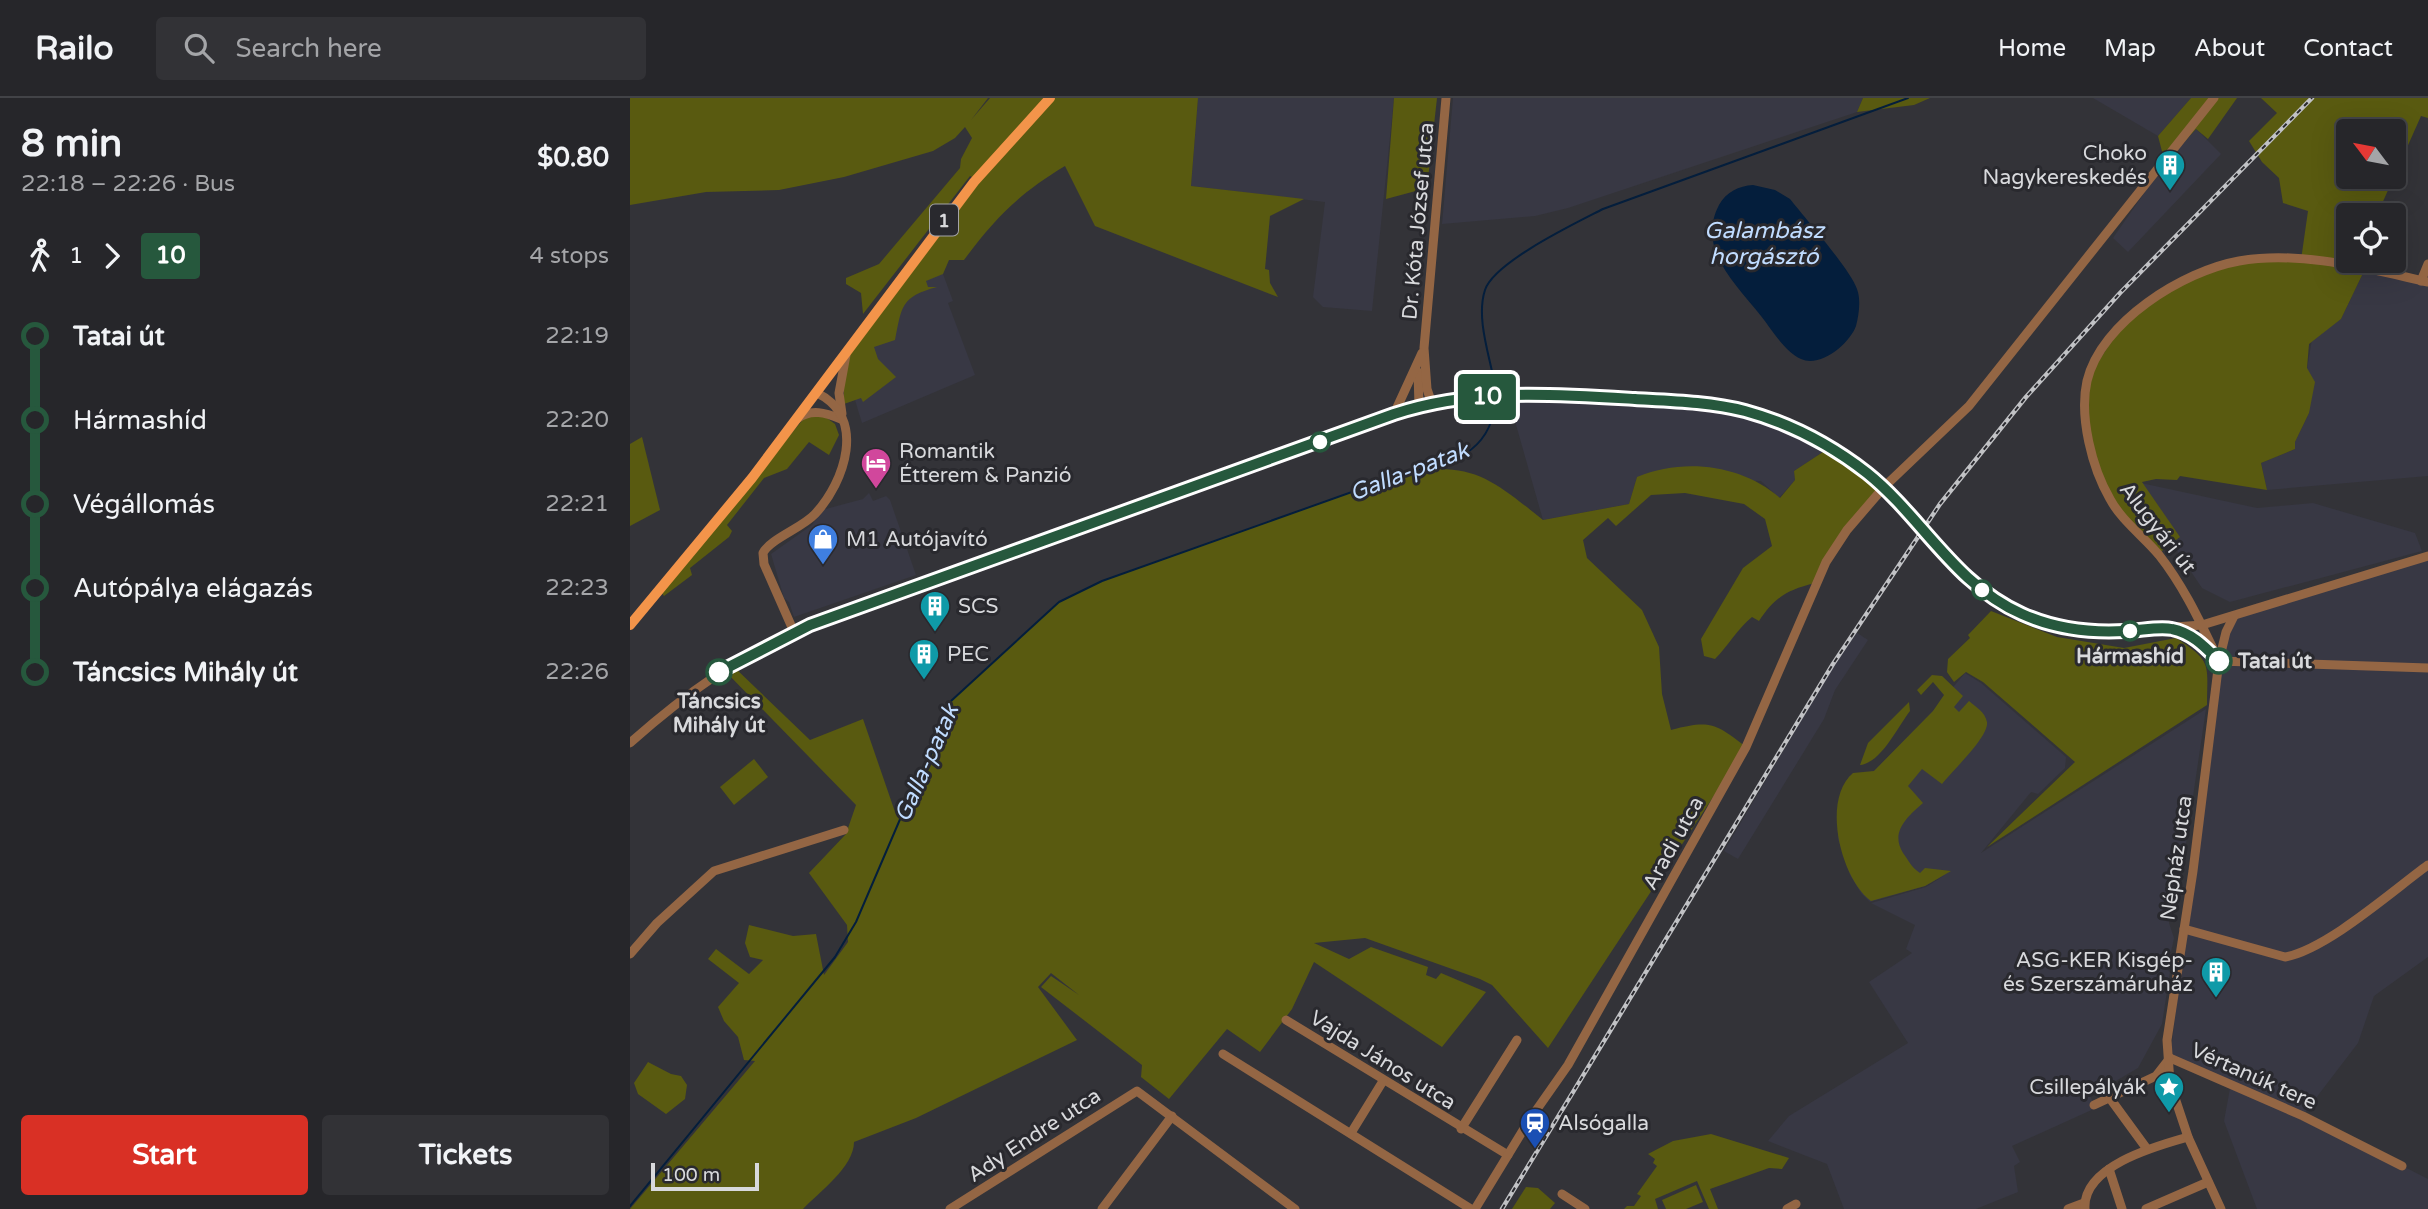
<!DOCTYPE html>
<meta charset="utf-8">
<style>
body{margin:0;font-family:"Varela Round",sans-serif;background:#323236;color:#f1f3f6;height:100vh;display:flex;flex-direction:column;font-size:26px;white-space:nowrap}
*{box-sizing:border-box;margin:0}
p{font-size:23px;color:#a4a5a8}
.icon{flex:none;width:38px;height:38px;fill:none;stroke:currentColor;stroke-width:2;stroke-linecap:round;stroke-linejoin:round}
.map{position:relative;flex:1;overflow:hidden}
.sheet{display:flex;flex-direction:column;background:#26262a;width:630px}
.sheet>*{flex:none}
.badge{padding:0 14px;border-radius:5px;font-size:24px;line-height:46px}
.needle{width:46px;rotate:302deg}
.buttons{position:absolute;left:1706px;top:21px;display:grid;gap:14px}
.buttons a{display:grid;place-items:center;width:70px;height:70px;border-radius:7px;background:#26262a;box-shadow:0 7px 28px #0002,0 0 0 2px #424347;font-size:35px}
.scale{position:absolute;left:21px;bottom:18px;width:108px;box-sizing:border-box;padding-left:7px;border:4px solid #d8d9dc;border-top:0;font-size:19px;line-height:24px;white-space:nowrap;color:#d8d9dc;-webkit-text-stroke:5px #29292e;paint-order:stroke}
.map>.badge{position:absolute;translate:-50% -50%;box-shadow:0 0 0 4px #fff}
.legs{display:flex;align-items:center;gap:10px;height:77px;padding:0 21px;font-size:23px}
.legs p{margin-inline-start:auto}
.headline{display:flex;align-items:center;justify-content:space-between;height:119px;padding:0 21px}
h1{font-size:38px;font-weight:700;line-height:52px}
.button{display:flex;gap:14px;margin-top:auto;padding:14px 21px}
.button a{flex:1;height:80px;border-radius:7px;background:#d93025;color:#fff;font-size:28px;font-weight:700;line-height:80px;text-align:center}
.button a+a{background:#323236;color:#f1f3f6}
ul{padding:0 21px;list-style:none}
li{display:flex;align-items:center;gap:24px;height:84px;font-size:26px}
li i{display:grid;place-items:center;width:10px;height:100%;margin:0 9px;background:currentColor}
li i::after{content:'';width:18px;height:18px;margin:-9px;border:5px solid;border-radius:50%;background:#26262a}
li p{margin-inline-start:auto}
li:first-child i{background:linear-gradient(#0000 50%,currentColor 0)}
li:last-child i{background:linear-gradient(currentColor 50%,#0000 0)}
header{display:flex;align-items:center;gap:42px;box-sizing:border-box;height:98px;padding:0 35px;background:#26262a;border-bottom:2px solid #424347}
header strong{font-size:33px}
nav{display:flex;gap:38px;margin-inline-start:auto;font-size:24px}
.search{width:490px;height:63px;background:#323236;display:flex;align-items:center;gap:18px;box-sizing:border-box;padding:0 24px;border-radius:7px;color:#a4a5a8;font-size:26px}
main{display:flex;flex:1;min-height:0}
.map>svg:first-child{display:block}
.built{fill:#383844}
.green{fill:#595a10;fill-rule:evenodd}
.water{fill:#041e3c}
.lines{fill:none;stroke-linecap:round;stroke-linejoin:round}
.stream{stroke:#041e3c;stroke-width:2}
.minor{stroke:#946644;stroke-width:9}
.major{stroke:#f3944a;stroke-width:10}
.rail-casing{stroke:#c1c2c5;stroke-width:4.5}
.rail{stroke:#29292e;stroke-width:2;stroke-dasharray:5;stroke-linecap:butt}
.line-1-casing{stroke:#fff;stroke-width:16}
.line-1{stroke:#26583d;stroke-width:10}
.stop-1-dot{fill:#fff;stroke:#26583d;stroke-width:3.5}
.labels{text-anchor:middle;stroke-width:6;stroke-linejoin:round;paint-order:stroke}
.shield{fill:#29292e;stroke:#a4a4a8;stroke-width:2}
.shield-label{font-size:19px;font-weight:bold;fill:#d8d9dc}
.poi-label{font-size:21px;fill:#d8d9dc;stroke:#29292e;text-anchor:start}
.street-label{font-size:21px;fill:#d8d9dc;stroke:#29292e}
.stop-label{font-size:21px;font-weight:bold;fill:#d8d9dc;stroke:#29292e}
.water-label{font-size:23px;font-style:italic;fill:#c0dcff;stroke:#29292e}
</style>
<header>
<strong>Railo</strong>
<div class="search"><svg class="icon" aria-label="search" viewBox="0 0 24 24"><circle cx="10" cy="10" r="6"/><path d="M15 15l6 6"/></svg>Search here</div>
<nav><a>Home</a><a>Map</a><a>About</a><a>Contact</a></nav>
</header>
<main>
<section class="sheet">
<div class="headline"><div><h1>8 min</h1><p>22:18 – 22:26 · Bus</p></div><b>$0.80</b></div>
<div class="legs"><svg class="icon" aria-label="walk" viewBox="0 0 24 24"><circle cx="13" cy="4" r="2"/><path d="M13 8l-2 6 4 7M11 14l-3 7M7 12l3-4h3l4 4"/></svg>1<svg class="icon" aria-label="forward" viewBox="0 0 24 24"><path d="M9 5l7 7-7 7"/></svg><b class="badge" style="background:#26583d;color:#fff">10</b><p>4 stops</p></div>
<ul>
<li><i style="color:#26583d"></i><b>Tatai út</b><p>22:19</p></li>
<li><i style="color:#26583d"></i><span>Hármashíd</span><p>22:20</p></li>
<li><i style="color:#26583d"></i><span>Végállomás</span><p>22:21</p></li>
<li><i style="color:#26583d"></i><span>Autópálya elágazás</span><p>22:23</p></li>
<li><i style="color:#26583d"></i><b>Táncsics Mihály út</b><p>22:26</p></li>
</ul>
<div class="button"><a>Start</a><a>Tickets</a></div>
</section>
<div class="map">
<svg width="1798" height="1111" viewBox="0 0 1798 1111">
<rect width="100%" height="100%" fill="#333338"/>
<!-- built -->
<g class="built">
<polygon points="568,0 764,0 742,213 693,209 683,199 695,104 561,88"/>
<polygon points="823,0 1233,0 1227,14 938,110 905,118 812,126"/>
<polygon points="1463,0 1561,0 1528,38"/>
<polygon points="1566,31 1591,56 1498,154 1483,140 1535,65"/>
<polygon points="1798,166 1798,378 1637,392 1631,365 1665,351 1665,344 1679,315 1677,271 1682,241 1711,221 1735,171 1791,183"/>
<polygon points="304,172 313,176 323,203 318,205 345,277 232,325 225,302 214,306 233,246"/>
<polygon points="907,300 1062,309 1116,317 1196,352 1164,373 1165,382 1149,400 1131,383 1007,379 999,406 913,422 879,302"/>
<polygon points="1511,385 1627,410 1683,405 1785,435 1792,453 1600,504 1572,490 1542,445 1549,440"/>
<polygon points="239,395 243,403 256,398 260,402 286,477 164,519 159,504 154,500 141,456 182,427 192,412 233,401"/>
<polygon points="1798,458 1798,859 1744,898 1728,945 1673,1017 1798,1081 1798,1111 1627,1111 1594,1023 1601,985 1540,960 1589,563 1604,518"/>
<polygon points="1224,533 1238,542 1205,592 1194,621 1108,761 1094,753"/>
<polygon points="1335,575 1351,585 1436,659 1435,670 1408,696 1401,694 1351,755 1576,611 1554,759 1548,767 1539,825 1544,840 1541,854 1533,859 1534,869 1540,874 1532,926 1508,970 1460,998 1466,1010 1382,1048 1390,1064 1384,1068 1388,1094 1346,1111 1214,1111 1197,1066 1138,1043 1159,1018 1278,945 1239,884 1282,855 1276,851 1285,827 1241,805 1296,789 1315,777 1295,788 1240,804 1231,795 1220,777 1208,741 1209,705 1219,678 1244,673 1303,613"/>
</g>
<!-- green -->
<g class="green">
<path d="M0,0h358l-17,22 19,-22h208l-7,88 113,13 -34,17 -5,53 4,1 1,13 8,14 -183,-71 -30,-60c-45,27 -70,52 -101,94h-15l-6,14 -17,7 2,6h9c-36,10 -35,18 -42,53l-21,7 4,12 18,18 -33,25 -2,-4 -17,6v-39l9,-18 123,-168 -6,-3 -107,138 -2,-21 -15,-9v-6l33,-14 81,-96 1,-9 11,-21 -7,-11 -10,11 -22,13 -89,26 -65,13 -73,2 -76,13z"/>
<polygon points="764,0 807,0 797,90 756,101"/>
<polygon points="1233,0 1300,0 1284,7 1227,14"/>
<polygon points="1561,0 1607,0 1578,41 1566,31 1535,65 1528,38"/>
<path d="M1631,0h167v20l-7,-2 -44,99h-29v46h9l-2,5 10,3 -24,50 -32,25 -2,24 8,14 -6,31 -14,29v7l-34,14 6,27 -87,-14 -3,4 -21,-1 -14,3 38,55 -22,17 -48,-54 -17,-46 -8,-46 2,-29 41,-63 66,-42 45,-13 62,-1 7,-49 -25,-8 -4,-25 -17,-16 -13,-21 28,-28zM1718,33h46v46h-46z"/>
<polygon points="194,318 205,326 209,337 199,357 179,344 157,371 134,380 97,427 102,433 99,439 60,470 62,477 34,498 31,494 175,319"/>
<polygon points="12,339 30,412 0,428 0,346"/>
<path d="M1196,352l58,37 -37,43 -32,53c-28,7 -40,14 -56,38l-7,-4c-14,11 -24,29 -37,42l-11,-3 -3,-17 42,-71 29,-22 -7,-27 -21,-15 -59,-11 -34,2 -35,31 -8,-8 -25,22 4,18 55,52 17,37 3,47 9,36c39,-10 44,-7 75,17l-198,301 -56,-63 -12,-6 -115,-41 -51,5 35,16 22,-12 57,20 -2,8 10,4 5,-6 45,19 -44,55 -128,-85 -22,47 -32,43 -33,-23 -58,70 -28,-22 1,-12 -101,-78 10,-11 28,19 -28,-22 -13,14 39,53 -161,78 -62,24c0,25 -35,50 -51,67h-173l125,-148 -11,-1 -6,-23 -14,-16 -6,-14 21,-24 -31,-24 8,-10 33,25 14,-14 -13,-3 -5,-14 4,-18 44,11 23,-2 8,41 24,-33 -1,-17 -38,-52 37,-39 10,-29 -130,-133 8,-5 76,73 53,-21 31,90 7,8 21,-38 29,-78 108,-99 43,-21 306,-109c65,-11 86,9 135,48l86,-16 8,-27c46,-19 104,-13 143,21l15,-18 -1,-9z"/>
<path d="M1361,513l66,26 67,11 52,-10c37,24 31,26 31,67l-220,142 88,-85 -92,-80 -17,-10 -12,10 -7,-10 1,-13 22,-21 -2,-3z"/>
<path d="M1302,577l10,1 21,20 -9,11 5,5 10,-11c7,6 16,11 18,21 2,15 -35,49 -45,62l-20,-15 -14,17 15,17c-16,14 -33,29 -20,50 7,9 7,13 17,20l5,-5 26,3 -26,15 -54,15c-30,-22 -50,-101 -18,-128l21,-2 59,-60 11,-16 -11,-13 -12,13 -4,-5z"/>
<path d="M1279,604l1,9c-13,17 -29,52 -50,54l8,-22z"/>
<polygon points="124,661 138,679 104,707 90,689"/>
<polygon points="18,964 41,976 51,978 57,987 55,1001 36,1016 8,996 4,985"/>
<polygon points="1081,1036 1159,1060 1152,1071 1139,1070 1080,1091 1088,1111 1079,1111 1067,1083 1025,1101 1028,1111 994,1111 997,1108 1004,1108 1011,1098 1007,1096 1027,1068 1023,1065 1025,1061 1018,1056 1043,1043"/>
<polygon points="1066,1087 1073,1104 1056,1111 1036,1111 1032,1102"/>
<polygon points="896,1089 908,1090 925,1105 920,1111 882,1111"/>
</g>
<!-- water -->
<path class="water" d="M1123,87l22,5 15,9c15,19 60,70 67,90 4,10 2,26 -1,37 -6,17 -35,42 -55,33 -16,-7 -29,-29 -40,-43 -25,-32 -65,-67 -42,-111 7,-13 20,-19 34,-20z"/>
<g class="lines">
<!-- stream -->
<g class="stream">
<path d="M864,283c-5,-27 -18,-64 -9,-91 9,-28 91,-67 118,-81l305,-111"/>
<path d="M0,1108l205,-249 21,-35 45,-105 21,-38 29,-78 108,-99 43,-21 306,-109c42,-7 81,-19 87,-67"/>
</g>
<!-- minor -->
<g class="minor">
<polyline points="1791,183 1798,166"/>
<polyline points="788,274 789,308"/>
<polyline points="802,306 797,291 794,250 816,0"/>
<polyline points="212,316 209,295 216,257"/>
<polyline points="764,316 792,255"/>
<path d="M167,321c14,-11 29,-6 44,0"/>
<polyline points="1542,531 1561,539 1583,557"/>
<path d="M164,534l-30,-68 -1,-11c7,-14 39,-25 52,-39 30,-32 52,-97 2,-121"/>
<path d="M1589,563c-18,-37 -34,-73 -60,-106 -15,-18 -38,-35 -49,-56 -18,-31 -31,-82 -23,-118 14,-59 96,-110 152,-120 61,-11 130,8 189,21"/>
<polyline points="1589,563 1798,570"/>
<path d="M0,645c55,-49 112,-90 180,-118l584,-211 25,-8 68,-9 76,-3 126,9 55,8 24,7 58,27 40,27 18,15 82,92 27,19 30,16 71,19 108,-8 226,-69"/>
<path d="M1554,831l101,28c42,-8 106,-65 143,-92"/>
<polyline points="0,856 27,825 84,773 214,732"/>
<polyline points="656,922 878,1057"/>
<polyline points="593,956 841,1111"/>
<polyline points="1540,960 1673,1018 1772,1068"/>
<polyline points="1479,999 1517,1051"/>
<polyline points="1464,1007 1526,978 1540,960"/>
<polyline points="831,1031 887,942"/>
<polyline points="721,1035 753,983"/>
<polyline points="1479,1071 1492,1111"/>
<polyline points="932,1096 955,1111"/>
<polyline points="320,1111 507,993 665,1111"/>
<polyline points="472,1111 542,1018"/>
<polyline points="845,1111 898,1024 938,967 1116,649 1196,464 1217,432 1254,389 1339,308 1584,0"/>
<polyline points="1157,1111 1166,1106"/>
<polyline points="1438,1111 1454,1105"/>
<path d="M1455,1111c-3,-43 71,-63 103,-72"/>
<polyline points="1516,1111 1578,1084"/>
<polyline points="1591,1111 1558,1039 1540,985 1537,942 1563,773 1589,563 1596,534 1604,518"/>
</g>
<!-- major -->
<polyline class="major" points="0,527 122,380 344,84 420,0"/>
<!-- rail casing -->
<g class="rail-casing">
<polyline id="rail" points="872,1111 1203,566 1310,406 1396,299 1490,195 1682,0"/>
</g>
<!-- rail -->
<use href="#rail" class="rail"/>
</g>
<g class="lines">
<!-- line-1 casing -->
<g class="line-1-casing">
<path id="line-1" d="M89,574l91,-47 584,-211c78,-26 161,-20 241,-15 36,2 75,3 110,12 44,12 86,34 122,62 55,44 87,111 155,141 31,14 68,19 103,17 14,0 34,-5 47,-2 20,4 33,18 47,32"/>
</g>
<!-- line-1 -->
<use href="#line-1" class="line-1"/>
</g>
<!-- icons -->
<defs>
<g id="building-pin" transform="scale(1.575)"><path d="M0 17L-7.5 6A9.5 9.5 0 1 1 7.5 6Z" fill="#0f9aa8" stroke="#29292e"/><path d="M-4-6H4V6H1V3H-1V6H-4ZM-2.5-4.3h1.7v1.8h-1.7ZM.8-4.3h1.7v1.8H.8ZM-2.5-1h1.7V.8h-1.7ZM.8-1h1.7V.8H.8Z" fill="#fff"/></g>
<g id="hotel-pin" transform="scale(1.575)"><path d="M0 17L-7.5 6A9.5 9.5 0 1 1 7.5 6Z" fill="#d1479c" stroke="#29292e"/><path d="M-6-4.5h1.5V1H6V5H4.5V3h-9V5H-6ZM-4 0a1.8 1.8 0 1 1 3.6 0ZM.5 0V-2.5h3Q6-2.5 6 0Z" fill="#fff"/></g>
<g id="shop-pin" transform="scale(1.575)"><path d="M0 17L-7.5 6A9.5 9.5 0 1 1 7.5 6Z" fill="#3f7fe0" stroke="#29292e"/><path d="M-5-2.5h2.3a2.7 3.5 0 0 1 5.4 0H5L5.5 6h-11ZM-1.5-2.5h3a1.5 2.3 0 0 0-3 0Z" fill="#fff"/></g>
<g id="sight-pin" transform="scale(1.575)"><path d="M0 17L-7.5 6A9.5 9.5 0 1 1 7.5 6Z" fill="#0f9aa8" stroke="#29292e"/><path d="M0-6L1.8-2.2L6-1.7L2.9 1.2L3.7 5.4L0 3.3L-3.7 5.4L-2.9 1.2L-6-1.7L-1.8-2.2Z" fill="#fff"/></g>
<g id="station-pin" transform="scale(1.575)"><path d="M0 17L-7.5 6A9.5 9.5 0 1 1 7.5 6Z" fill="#1a4fb4" stroke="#29292e"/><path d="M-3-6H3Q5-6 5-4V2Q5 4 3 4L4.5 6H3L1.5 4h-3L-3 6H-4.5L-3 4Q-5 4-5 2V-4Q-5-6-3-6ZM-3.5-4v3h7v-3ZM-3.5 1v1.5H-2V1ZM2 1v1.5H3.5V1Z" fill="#fff"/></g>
</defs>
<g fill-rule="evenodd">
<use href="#building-pin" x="1540" y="67"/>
<use href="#hotel-pin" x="246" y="365"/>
<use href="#shop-pin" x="193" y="441"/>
<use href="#building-pin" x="305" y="508"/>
<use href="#building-pin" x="294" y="556"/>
<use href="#building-pin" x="1586" y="874"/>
<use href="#sight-pin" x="1539" y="989"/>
<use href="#station-pin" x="905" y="1025"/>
</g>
<!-- markers -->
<g class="stop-1-dot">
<circle cx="690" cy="344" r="9"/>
<circle cx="1352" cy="492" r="9"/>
<circle cx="1500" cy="533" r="9"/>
<circle cx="1589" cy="563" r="12"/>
<circle cx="89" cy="574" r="12"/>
</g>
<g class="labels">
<!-- shield labels -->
<rect class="shield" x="300" y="106.5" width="28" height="31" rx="5"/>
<g class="shield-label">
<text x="314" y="129">1</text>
</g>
<!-- poi labels -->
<g class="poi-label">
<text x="1517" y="62" text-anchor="end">Choko<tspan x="1517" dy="24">Nagykereskedés</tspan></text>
<text x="269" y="360">Romantik<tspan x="269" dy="24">Étterem &amp; Panzió</tspan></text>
<text x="216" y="448">M1 Autójavító</text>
<text x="328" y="515">SCS</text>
<text x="317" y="563">PEC</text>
<text x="1563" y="869" text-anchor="end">ASG-KER Kisgép-<tspan x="1563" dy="24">és Szerszámáruház</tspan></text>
<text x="1516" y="996" text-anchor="end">Csillepályák</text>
<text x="928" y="1032">Alsógalla</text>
</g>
<!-- street labels -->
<g class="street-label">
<text transform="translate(788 123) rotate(-85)" y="7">Dr. Kóta József utca</text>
<text transform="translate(1528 430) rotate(52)" y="7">Alugyári út</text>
<text transform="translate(1043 745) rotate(-61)" y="7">Aradi utca</text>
<text transform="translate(1546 760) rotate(-82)" y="7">Népház utca</text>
<text transform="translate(753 962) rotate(32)" y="7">Vajda János utca</text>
<text transform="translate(1624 978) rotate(24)" y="7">Vértanúk tere</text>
<text transform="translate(404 1037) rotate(-33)" y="7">Ady Endre utca</text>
</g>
<!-- stop labels -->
<g class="stop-label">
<text x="1500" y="565">Hármashíd</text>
<text x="1608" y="570" text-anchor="start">Tatai út</text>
<text x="89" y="610">Táncsics<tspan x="89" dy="24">Mihály út</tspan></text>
</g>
<!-- water labels -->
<g class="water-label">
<text x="1134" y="140">Galambász<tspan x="1134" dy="26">horgásztó</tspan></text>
<text transform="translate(779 373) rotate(-21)" y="8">Galla-patak</text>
<text transform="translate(296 665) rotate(-66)" y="8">Galla-patak</text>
</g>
</g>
</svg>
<div class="buttons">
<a><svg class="needle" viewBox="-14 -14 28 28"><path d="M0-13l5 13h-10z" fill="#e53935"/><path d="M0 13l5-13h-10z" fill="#a4a5a8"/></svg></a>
<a><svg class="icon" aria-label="locate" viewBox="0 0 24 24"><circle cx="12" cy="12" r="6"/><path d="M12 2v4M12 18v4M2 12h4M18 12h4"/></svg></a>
</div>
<div class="scale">100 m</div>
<b class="badge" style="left:857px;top:299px;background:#26583d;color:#fff">10</b>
</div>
</main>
